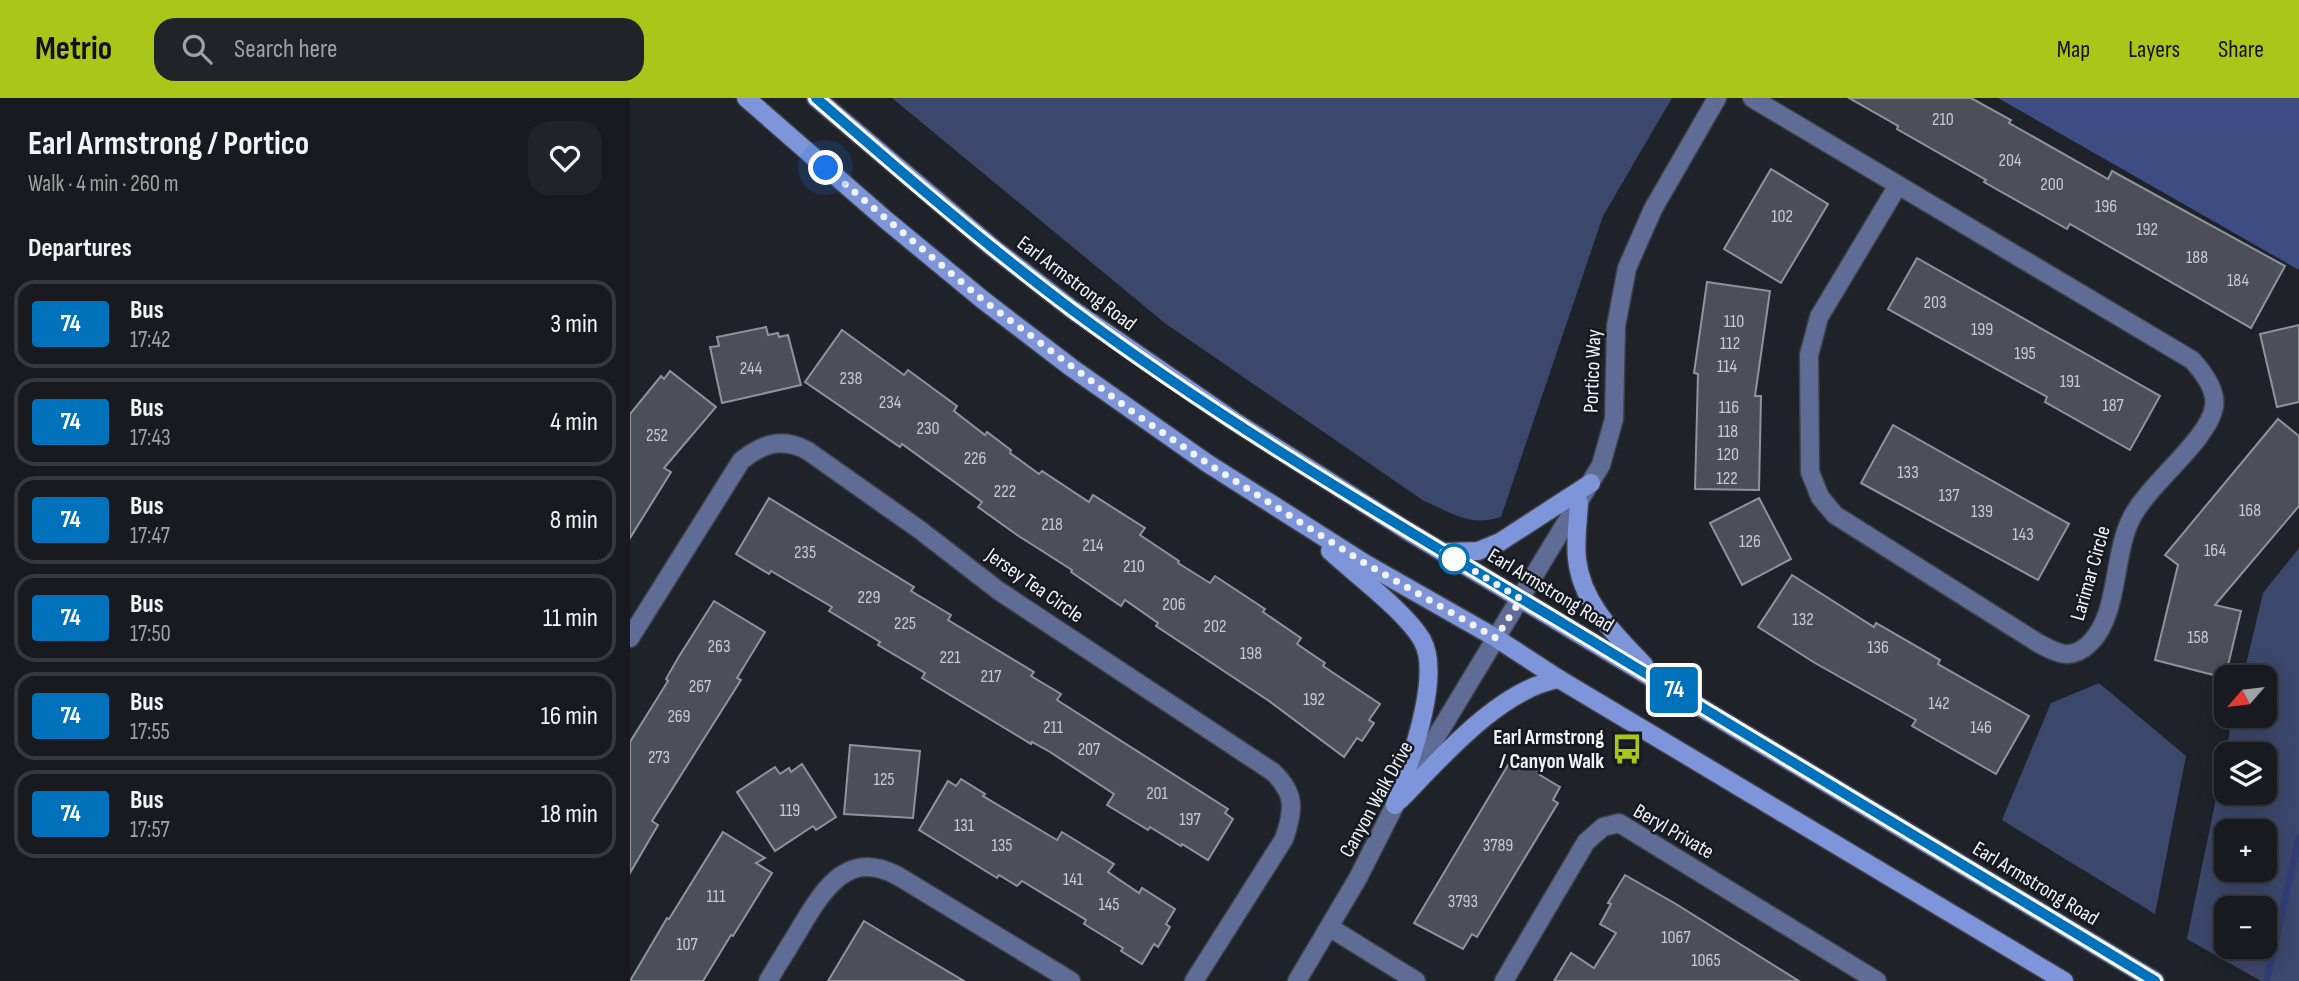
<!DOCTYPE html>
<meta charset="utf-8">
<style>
body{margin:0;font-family:"Sofia Sans Condensed",sans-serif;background:#212328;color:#f1f3f6;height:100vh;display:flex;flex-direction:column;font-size:26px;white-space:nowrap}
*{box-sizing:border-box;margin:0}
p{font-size:23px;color:#9fa1a4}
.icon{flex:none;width:38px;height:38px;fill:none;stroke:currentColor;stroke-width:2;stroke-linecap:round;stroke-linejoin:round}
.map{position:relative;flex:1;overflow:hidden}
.sheet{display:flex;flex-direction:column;background:#181a1f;width:630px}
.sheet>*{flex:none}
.badge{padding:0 14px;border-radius:5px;font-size:24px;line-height:46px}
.needle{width:46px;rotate:242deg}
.controls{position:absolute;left:1584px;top:567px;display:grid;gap:14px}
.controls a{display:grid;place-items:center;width:63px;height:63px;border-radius:14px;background:#181a1f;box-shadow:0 4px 18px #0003,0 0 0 2px #36383d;font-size:35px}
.you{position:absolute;width:35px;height:35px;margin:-18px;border:5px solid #fff;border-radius:50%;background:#1a73e8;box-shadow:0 0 0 10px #1a73e833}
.map>.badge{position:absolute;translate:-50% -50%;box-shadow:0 0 0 4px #fff}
h2{padding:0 28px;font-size:26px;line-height:63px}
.round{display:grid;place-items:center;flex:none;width:74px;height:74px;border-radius:21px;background:#212328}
.summary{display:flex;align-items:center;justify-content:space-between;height:119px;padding:0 28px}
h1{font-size:33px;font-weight:700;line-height:52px}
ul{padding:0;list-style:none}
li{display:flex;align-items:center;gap:21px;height:88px;margin:0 14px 10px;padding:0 14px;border:4px solid #36383d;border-radius:21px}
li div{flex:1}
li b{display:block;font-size:26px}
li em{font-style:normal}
li .badge{min-width:77px;font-weight:700;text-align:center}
header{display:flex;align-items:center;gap:42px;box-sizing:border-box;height:98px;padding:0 35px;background:#aac719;color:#111}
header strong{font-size:33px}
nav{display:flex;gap:38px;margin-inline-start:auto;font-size:24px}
.search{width:490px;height:63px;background:#212328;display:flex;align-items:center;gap:18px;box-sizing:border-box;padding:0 24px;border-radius:21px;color:#9fa1a4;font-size:26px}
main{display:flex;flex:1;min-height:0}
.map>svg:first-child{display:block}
.green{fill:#3b476b;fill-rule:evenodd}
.forest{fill:#3d4c83}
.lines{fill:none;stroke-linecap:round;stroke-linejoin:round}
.stream{stroke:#303e74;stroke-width:7}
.building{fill:#4c4f57;stroke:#90939c;stroke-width:2}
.minor-casing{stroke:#3d3f46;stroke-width:21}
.tertiary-casing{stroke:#3d3f46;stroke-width:21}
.secondary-casing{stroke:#3d3f46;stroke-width:21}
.minor{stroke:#5e6c96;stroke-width:18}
.tertiary{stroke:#5e6c96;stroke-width:18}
.secondary{stroke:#7f95d9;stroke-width:18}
.line-casing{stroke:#fff;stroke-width:16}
.line{stroke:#0072bc;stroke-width:10}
.walk{stroke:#f2f3f8;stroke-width:7;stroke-dasharray:0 12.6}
.stop-dot{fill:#fff;stroke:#0072bc;stroke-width:3.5}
.labels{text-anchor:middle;stroke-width:5;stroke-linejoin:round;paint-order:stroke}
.number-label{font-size:18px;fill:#c8cad0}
.street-label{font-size:21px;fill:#f2f3f8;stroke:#171920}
.poi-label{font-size:21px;font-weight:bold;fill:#f2f3f8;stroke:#171920;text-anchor:end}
</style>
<header>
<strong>Metrio</strong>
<div class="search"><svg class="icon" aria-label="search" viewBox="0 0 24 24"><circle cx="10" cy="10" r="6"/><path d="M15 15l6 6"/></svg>Search here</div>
<nav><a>Map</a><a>Layers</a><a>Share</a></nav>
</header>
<main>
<section class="sheet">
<div class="summary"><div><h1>Earl Armstrong / Portico</h1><p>Walk · 4 min · 260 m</p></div><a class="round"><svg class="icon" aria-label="heart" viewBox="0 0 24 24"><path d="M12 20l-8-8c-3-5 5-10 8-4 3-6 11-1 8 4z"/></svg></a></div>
<h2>Departures</h2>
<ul>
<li><span class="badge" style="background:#0072bc;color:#fff">74</span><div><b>Bus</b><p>17:42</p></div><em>3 min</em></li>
<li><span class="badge" style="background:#0072bc;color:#fff">74</span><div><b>Bus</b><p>17:43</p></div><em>4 min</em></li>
<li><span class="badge" style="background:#0072bc;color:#fff">74</span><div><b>Bus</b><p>17:47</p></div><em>8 min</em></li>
<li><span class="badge" style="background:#0072bc;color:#fff">74</span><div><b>Bus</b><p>17:50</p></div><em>11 min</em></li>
<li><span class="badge" style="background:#0072bc;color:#fff">74</span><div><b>Bus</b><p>17:55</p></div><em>16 min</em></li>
<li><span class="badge" style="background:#0072bc;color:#fff">74</span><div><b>Bus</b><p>17:57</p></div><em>18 min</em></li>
</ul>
</section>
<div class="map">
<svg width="1669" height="883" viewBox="0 0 1669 883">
<rect width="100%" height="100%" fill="#202229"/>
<!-- green -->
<g class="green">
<path d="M262,0h780l-69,118 -102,301c-32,10 -48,-4 -77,-16l-258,-177z"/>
<path d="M1669,450v433h-38l-74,-42 46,-223h31v-39h-21l20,-84zM1634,656v39h-38v-39zM1596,733h38v39h-38zM1596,810h38v39h-38z"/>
<polygon points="1469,585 1556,658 1525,816 1372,722 1421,605"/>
</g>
<!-- forest -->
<polygon class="forest" points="1368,0 1669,0 1669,172"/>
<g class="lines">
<!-- stream -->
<polyline class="stream" points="1637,881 1669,740"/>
</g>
<!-- building -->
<g class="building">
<polygon points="1219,0 1341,0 1381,22 1379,25 1478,81 1482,73 1655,168 1621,230 1440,126 1437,131 1354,84 1356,82 1267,31 1268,28"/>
<polygon points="1141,71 1198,106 1151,185 1094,151"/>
<polygon points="1287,160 1530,298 1500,352 1415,304 1417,299 1258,211"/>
<polygon points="1077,184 1140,193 1125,298 1131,298 1129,392 1065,391 1068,276 1064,275"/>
<polygon points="1669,227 1669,304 1647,309 1630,236"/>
<polygon points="136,229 138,237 148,235 149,239 158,237 171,287 92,305 80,249 89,248 87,239"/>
<polygon points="212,232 274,277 278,272 327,308 324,313 355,337 357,334 381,352 380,355 409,376 412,373 459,404 463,397 515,430 510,437 549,463 548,465 580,485 585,478 635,511 633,514 671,540 667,546 695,565 693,568 750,606 739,622 744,625 732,643 727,640 714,659 639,603 526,528 528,525 495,502 491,508 441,474 442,472 387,437 348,409 352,404 272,346 270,349 175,284"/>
<polygon points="40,273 86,309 34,370 41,374 0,440 0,316 31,278 34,281"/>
<polygon points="1648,321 1669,338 1669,408 1585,507 1611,513 1595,580 1525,562 1548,467 1535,457"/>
<polygon points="1263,327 1439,426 1408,482 1231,385"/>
<polygon points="139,400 284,489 281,493 321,517 318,522 404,574 401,578 431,596 427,602 598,711 595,715 603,721 578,762 552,746 551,748 520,729 518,732 477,707 484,696 420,654 402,644 401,646 292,580 295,575 248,547 250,544 199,513 202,509 141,473 139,476 106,456"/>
<polygon points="1129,400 1161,461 1112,487 1080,425"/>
<polygon points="1162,477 1244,529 1246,525 1310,562 1308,566 1399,618 1366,676 1282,628 1286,622 1185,565 1128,529"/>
<polygon points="84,503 135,534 107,580 111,582 22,723 28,727 0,775 0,644 38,583 36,581 48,560"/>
<polygon points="220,647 290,653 283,720 214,716"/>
<polygon points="884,657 912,674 910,677 930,689 923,702 928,705 847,839 842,836 833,851 784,825"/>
<polygon points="172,666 206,719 186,732 183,728 145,753 107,694 145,669 150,676 159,670 161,674"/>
<polygon points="331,681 355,696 353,698 427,742 432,734 484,766 478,774 509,795 512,790 545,811 536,826 540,829 528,849 524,846 512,866 491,853 493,850 454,826 456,822 392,783 387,788 369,777 367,780 289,732 318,683 326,688"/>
<polygon points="93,734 135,760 126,765 142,775 103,838 101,837 73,883 0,883 37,820 39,821"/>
<polygon points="995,777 1046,806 1169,883 924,883 941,855 964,870 986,835 970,826 981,806 978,805"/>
<polygon points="234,823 252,834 334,883 198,883"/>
</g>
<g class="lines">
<!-- minor casing -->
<g class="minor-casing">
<g id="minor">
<path d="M1122,0l440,262c11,12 25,30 22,47 -5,32 -65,77 -82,110 -20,38 -12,96 -42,126 -18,18 -32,11 -52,0l-203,-128 -15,-18 -10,-25 -1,-117 10,-38 78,-130"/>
<path d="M0,540l111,-177c22,-18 42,-24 67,-10l112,79 79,61 274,181c23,22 21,38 11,67l-90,142"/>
<polyline points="866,540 971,367 984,321 986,228 997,170 1023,111 1087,0"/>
<polyline points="699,829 786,883"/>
<path d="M138,883c11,-19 23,-37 34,-56 23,-38 47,-76 96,-49l173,105"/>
<polyline points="874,883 956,744 973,729 989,725 1247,883"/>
</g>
</g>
<!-- tertiary casing -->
<g class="tertiary-casing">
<polyline id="tertiary" points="667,883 728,780 765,707 866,540"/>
</g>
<!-- secondary casing -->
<g class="secondary-casing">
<g id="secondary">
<polyline points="116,0 256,122 353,202 442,270 577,365 736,466 866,540 929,581 1434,883"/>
<polyline points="186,0 362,149 443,212 604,323 776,432 1525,883"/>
<path d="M949,405c-1,18 -4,38 -2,56 5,45 38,75 67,106"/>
<path d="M700,453c25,23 76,61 92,89 21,36 -14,127 -27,165"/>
<polyline points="816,454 848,453 870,444 961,385"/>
<path d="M770,702c41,-42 100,-111 159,-121"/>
</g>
</g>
<!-- minor -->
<use href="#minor" class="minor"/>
<!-- tertiary -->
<use href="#tertiary" class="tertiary"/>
<!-- secondary -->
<use href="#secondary" class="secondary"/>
</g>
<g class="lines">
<!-- line casing -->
<g class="line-casing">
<path id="line" d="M186,0c83,72 167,145 255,211 153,114 319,211 483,309 201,120 400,243 601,363"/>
</g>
<!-- line -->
<use href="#line" class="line"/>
<!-- walk -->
<polyline class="walk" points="196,70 353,202 507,317 577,365 736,466 866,540 891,501 813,454 824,461"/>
</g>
<!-- icons -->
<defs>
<g id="bus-bare" transform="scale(2.415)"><path d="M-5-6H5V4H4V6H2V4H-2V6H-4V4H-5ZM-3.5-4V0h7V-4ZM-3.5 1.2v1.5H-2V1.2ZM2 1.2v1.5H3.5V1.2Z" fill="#aac719" stroke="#171920" stroke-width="2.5" paint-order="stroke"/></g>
</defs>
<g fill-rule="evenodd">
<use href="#bus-bare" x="997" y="651"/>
</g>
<!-- markers -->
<circle class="stop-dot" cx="824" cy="461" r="14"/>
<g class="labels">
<!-- number labels -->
<g class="number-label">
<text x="1313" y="27">210</text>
<text x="1380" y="68">204</text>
<text x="1422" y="92">200</text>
<text x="1476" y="114">196</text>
<text x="1152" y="124">102</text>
<text x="1517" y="137">192</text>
<text x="1567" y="165">188</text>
<text x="1608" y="188">184</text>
<text x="1305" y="210">203</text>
<text x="1104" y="229">110</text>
<text x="1352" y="237">199</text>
<text x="1100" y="251">112</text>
<text x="1395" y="261">195</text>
<text x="1097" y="274">114</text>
<text x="121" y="276">244</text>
<text x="221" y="286">238</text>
<text x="1440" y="289">191</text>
<text x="260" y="310">234</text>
<text x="1483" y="313">187</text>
<text x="1099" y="315">116</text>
<text x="298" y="336">230</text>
<text x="1098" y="339">118</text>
<text x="27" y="343">252</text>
<text x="1098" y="362">120</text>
<text x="345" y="366">226</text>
<text x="1278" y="380">133</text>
<text x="1097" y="386">122</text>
<text x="375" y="399">222</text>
<text x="1319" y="403">137</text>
<text x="1620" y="418">168</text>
<text x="1352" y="419">139</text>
<text x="422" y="432">218</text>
<text x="1393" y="442">143</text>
<text x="1120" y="449">126</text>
<text x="463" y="453">214</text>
<text x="1585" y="458">164</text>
<text x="175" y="460">235</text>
<text x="504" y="474">210</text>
<text x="239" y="505">229</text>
<text x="544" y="512">206</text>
<text x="1173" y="527">132</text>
<text x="275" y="531">225</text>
<text x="585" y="534">202</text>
<text x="1568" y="545">158</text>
<text x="89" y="554">263</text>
<text x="1248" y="555">136</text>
<text x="621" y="561">198</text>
<text x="320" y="565">221</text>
<text x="361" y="584">217</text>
<text x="70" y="594">267</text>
<text x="684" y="607">192</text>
<text x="1309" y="611">142</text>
<text x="49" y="624">269</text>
<text x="423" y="635">211</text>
<text x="1351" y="635">146</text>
<text x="459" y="657">207</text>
<text x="29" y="665">273</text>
<text x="254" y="687">125</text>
<text x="527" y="701">201</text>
<text x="160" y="718">119</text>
<text x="560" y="727">197</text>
<text x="334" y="733">131</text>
<text x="372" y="753">135</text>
<text x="868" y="753">3789</text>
<text x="443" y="787">141</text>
<text x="86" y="804">111</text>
<text x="833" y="809">3793</text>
<text x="479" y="812">145</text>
<text x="1046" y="845">1067</text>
<text x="57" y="852">107</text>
<text x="1076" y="868">1065</text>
</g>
<!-- street labels -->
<g class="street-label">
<text transform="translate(447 185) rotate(37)" y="7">Earl Armstrong Road</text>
<text transform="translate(962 273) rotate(-88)" y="7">Portico Way</text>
<text transform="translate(1460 475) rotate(-74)" y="7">Larimar Circle</text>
<text transform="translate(405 487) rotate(35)" y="7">Jersey Tea Circle</text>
<text transform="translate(921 492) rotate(31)" y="7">Earl Armstrong Road</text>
<text transform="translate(746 701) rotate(-61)" y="7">Canyon Walk Drive</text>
<text transform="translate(1044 733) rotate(30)" y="7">Beryl Private</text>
<text transform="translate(1406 785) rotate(31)" y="7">Earl Armstrong Road</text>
</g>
<!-- poi labels -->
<g class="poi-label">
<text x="974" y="646">Earl Armstrong<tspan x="974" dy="24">/ Canyon Walk</tspan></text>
</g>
</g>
</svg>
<div class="controls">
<a><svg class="needle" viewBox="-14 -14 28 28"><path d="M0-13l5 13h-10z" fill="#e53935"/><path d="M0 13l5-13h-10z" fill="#9fa1a4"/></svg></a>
<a><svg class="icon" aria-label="layers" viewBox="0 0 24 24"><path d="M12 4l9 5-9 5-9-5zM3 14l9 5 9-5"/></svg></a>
<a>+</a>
<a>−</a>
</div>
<div class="you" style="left:196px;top:70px"></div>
<b class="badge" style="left:1044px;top:592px;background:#0072bc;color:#fff">74</b>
</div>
</main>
